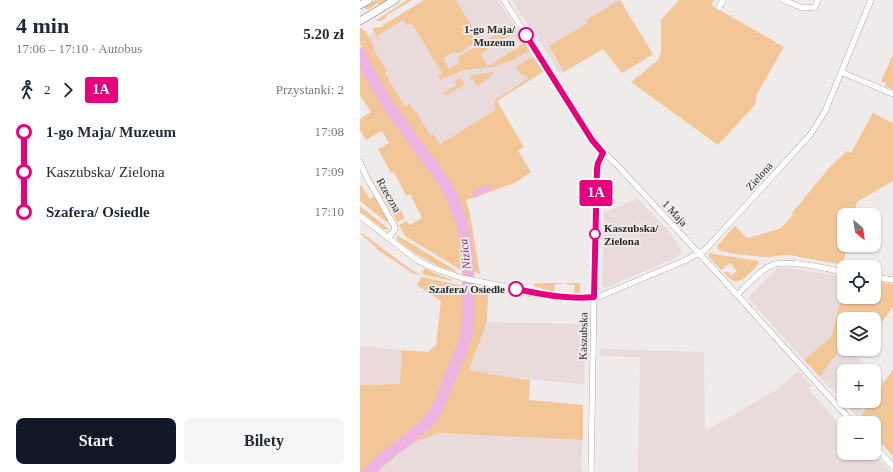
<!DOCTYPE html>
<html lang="pl">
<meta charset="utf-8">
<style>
body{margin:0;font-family:"Times New Roman",serif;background:#f6f6f7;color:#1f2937;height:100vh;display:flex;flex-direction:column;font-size:15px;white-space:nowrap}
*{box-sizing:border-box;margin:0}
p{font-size:13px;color:#747a83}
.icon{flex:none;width:22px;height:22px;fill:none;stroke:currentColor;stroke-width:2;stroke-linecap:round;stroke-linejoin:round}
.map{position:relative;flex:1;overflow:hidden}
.details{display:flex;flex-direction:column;background:#fff;width:360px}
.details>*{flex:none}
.badge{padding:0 8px;border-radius:3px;font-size:14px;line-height:26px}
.needle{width:26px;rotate:151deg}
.fabs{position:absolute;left:477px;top:208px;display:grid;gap:8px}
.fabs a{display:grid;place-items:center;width:44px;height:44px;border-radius:8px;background:#fff;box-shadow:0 1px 3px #0004;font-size:20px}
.map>.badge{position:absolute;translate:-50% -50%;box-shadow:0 0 0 2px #fff}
.legs{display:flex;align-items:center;gap:6px;height:44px;padding:0 16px;font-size:13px}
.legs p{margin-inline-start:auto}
.overview{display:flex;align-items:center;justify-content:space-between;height:68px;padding:0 16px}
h1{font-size:22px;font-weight:700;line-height:30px}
.cta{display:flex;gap:8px;margin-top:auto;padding:8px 16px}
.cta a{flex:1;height:46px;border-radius:8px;background:#111827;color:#fff;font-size:16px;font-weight:700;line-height:46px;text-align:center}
.cta a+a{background:#f6f6f7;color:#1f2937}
ul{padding:0 16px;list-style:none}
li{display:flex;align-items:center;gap:14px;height:40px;font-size:15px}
li i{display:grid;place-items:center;width:6px;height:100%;margin:0 5px;background:currentColor}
li i::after{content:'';width:10px;height:10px;margin:-5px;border:3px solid;border-radius:50%;background:#fff}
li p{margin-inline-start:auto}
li:first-child i{background:linear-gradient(#0000 50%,currentColor 0)}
li:last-child i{background:linear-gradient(currentColor 50%,#0000 0)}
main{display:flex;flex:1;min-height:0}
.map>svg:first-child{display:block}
.built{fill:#e9dbdb}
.green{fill:#f3c697}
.water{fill:#edb3e1}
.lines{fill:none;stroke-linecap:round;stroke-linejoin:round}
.river{stroke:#edb3e1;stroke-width:12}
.minor-casing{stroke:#878383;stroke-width:6}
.tertiary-casing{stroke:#878383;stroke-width:8}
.minor{stroke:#fff;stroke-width:5.5}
.tertiary{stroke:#fff;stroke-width:7}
.line-1-casing{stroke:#fff;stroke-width:9}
.line-1{stroke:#e6007e;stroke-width:6}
.stop-1-dot{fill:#fff;stroke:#e6007e;stroke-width:2}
.labels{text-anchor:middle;stroke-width:4;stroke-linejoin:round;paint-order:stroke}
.stop-label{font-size:11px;font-weight:bold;fill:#282727;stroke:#f0ebeb;text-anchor:end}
.street-label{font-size:11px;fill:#282727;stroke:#f0ebeb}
.water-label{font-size:12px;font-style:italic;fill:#76326b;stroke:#f0ebeb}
</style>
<main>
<section class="details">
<div class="overview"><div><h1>4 min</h1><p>17:06 – 17:10 · Autobus</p></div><b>5.20 zł</b></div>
<div class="legs"><svg class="icon" aria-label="walk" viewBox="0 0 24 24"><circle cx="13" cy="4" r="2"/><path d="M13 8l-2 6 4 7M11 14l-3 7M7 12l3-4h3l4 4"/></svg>2<svg class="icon" aria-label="forward" viewBox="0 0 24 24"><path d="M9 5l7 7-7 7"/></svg><b class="badge" style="background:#e6007e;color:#fff">1A</b><p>Przystanki: 2</p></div>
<ul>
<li><i style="color:#e6007e"></i><b>1-go Maja/ Muzeum</b><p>17:08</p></li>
<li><i style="color:#e6007e"></i><span>Kaszubska/ Zielona</span><p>17:09</p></li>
<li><i style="color:#e6007e"></i><b>Szafera/ Osiedle</b><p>17:10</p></li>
</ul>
<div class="cta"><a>Start</a><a>Bilety</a></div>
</section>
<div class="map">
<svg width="533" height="472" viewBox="0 0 533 472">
<rect width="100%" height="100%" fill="#f0ebeb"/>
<!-- built -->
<g class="built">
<polygon points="66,0 138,0 183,72 137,101 142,110 69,153 0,40"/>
<polygon points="152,0 260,0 293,54 262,73 243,49 200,74 176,36 175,37"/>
<polygon points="278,199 309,231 323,253 311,260 245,288 242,285 244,212"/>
<polygon points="419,267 484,276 484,288 471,338 444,360 389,299 390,296 392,293"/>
<polygon points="127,322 225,324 224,384 153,378 109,370"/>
<polygon points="0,346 42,350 41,384 0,385"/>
<polygon points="482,346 484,349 485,349 513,371 484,371 484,401 512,401 499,419 460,377"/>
<polygon points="240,349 344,352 345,431 418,389 438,371 452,386 448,389 484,429 484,453 513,453 531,472 278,472 280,357 239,356"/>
<polygon points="514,372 525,381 514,398"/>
<polygon points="79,433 223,440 221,464 222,472 15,472 18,467 27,459 43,447"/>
</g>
<!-- green -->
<g class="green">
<polygon points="16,0 28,0 20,6 18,3 8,10 3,7"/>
<polygon points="47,0 52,0 27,15 26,18 21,21 15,21"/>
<polygon points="64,0 96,0 117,35 122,37 116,41 114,44 99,53 93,52 83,58 89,69 99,63 97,58 153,24 157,31 120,54 128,66 165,43 169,50 166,53 153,60 133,67 103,70 85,78 82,79 79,78 78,75 82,73 52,24 47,25 43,20 17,36 20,40 19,41 12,28 23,27 23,25"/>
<polygon points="260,0 293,54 262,73 243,49 204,72 189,46 228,23 226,20"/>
<polygon points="319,0 354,0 351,5 424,47 397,94 395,105 358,145 271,82 298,60 301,52 301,20"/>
<path d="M1,28l4,3 8,13 1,6 13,21 -2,2 20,34 5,-3 3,6 3,1 14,24 3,-1 7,10 56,-34 -2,-6 2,-5 32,-20 -2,-4c-4,1 -8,-3 -9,-7l1,-3 13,-7h3l9,14 -46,29 27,46 -6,4 13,21 -16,11 -49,17 4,14 10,60 -10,-4c-1,-29 -7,-60 -21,-86l-60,-82 -20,-38 -9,-21v-14z"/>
<polygon points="533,55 533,90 525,86 526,83 521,81"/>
<path d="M0,58c7,17 17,32 27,48 11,17 23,34 35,50 8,11 17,21 23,32 13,22 21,57 21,83l-5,-1 -56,-34 -6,-11 7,-4 4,4 12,-7 -12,-24 -4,2 -12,-24 -3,1 -13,-24 11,-6 -7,-12 -16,9 -6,-10v-11l11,-7 -11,-17z"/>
<polygon points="135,72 124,82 117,86 113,79 111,80 110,77 112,75"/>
<polygon points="100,78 102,79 105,84 85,96 83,93 97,85 94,80"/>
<path d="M513,113l19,10 1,-3v61l-36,21 -3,13h-10v30h3l-4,20 -54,-10c-8,0 -15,2 -22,2 -11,0 -37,-3 -48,-7l-2,-4 18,-20 12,12 12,-3 22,-7 12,-13 -1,-2 37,-45 18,-17 4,2z"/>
<polygon points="1,185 10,199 14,196 29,222 25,221 0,201 0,186"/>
<polygon points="24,186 29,196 23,198 18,189"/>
<polygon points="30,198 38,206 30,210 25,201"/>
<polygon points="0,206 29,229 26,230 23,229 0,212"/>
<polygon points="40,209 45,218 37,222 32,213"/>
<polygon points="2,233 42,263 61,276 54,274 16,249 17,248 1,234"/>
<polygon points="37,235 95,270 96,272 78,266 56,254 39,242 37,238"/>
<path d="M350,252l4,2 44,7 1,2c-3,4 -7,8 -11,12 -10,9 -15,8 -24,-2l3,-2 4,5 6,-5 -7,-8 -9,7 -12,-13v-3z"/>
<polygon points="66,269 81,276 93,280 92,281 65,275 62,273 64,269"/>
<path d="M63,277l40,9v5h1c1,14 2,27 0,40 -3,13 -8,25 -13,37 -9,22 -16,44 -34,61 -16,15 -39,23 -50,43h-7v-87l40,-1 2,-34 26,2 8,-7 5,-44 -24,-16 4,-7z"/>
<polygon points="514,281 533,284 533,307 514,332 514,319 484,319 484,348 482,346 460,377 444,360 471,337 484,288 484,297 514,297"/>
<polygon points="175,283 203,283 204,284 195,284 194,291 192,292 174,286"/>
<polygon points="207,283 220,283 220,294 216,294 214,293 215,285 206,284"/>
<polygon points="111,289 128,292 127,322 109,370 153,378 170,380 169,400 223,405 223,440 79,433 43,447 56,439 69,426 77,416 82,406 98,367 109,337 111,323"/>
<polygon points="161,293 198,300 202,302 159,295"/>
<polygon points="485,349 501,349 495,357"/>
<polygon points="533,369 533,456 514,435 514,423 503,423 499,419 512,401 514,401 514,398"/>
</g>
<!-- water -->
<polygon class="water" points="128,184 131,189 115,198 112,192"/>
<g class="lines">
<!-- river -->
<path class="river" d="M0,53c20,47 54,87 84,129 12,21 21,47 23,71 2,14 1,28 1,42 0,12 1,25 -1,37 -3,16 -12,32 -18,48 -5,13 -9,27 -18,38 -17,22 -44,32 -61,54"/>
<!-- minor casing -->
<g class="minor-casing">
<g id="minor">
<polyline points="144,0 236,145 257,165 359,275 493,423"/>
<polyline points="423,0 443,8 455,7 458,0"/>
<polyline points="359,8 363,0"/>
<polyline points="481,72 533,94"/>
<polyline points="0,162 6,176 35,227 34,231 28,238"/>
<polyline points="0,216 57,260 73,268 102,278 192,296 223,298 241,296 326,260 345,250 450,135 458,123 466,109 511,0"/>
<polyline points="514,277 533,280"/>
<path d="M377,295c10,-10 20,-22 33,-29 13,-8 58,3 74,6"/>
<polyline points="514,446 533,466"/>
<polyline points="231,472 236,179 238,163 243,153"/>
</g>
</g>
<!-- tertiary casing -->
<g class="tertiary-casing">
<g id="tertiary">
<polyline points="0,5 9,0"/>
<polyline points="0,21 35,0"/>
</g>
</g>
<!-- minor -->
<use href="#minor" class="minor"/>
<!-- tertiary -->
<use href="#tertiary" class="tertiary"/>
</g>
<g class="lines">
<!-- line-1 casing -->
<g class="line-1-casing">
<path id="line-1" d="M156,289c25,5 52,11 78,8l3,-128 1,-6 5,-10 -11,-13 -66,-105"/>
</g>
<!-- line-1 -->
<use href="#line-1" class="line-1"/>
</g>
<!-- markers -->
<g class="stop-1-dot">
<circle cx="166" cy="35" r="7"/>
<circle cx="235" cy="234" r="5"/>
<circle cx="156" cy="289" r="7"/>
</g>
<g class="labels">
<!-- stop labels -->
<g class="stop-label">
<text x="155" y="33">1-go Maja/<tspan x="155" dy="13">Muzeum</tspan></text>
<text x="244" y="232" text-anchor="start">Kaszubska/<tspan x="244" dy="13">Zielona</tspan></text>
<text x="145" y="293">Szafera/ Osiedle</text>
</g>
<!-- street labels -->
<g class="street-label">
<text transform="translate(399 176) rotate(-48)" y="4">Zielona</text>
<text transform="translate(29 195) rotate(60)" y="4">Rzeczna</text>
<text transform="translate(315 213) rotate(47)" y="4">1 Maja</text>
<text transform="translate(223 336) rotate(-89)" y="4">Kaszubska</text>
</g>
<!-- water labels -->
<g class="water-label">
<text transform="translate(105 254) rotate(-97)" y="4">Nizica</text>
</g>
</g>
</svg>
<div class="fabs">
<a><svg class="needle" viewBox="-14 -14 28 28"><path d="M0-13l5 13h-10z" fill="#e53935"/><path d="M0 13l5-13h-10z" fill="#747a83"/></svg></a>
<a><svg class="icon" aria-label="locate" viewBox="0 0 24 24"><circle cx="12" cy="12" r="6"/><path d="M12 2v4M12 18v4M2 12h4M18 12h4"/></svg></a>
<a><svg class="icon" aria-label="layers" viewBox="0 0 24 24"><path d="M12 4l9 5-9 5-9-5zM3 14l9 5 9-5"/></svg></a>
<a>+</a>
<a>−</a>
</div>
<b class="badge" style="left:236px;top:193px;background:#e6007e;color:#fff">1A</b>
</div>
</main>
